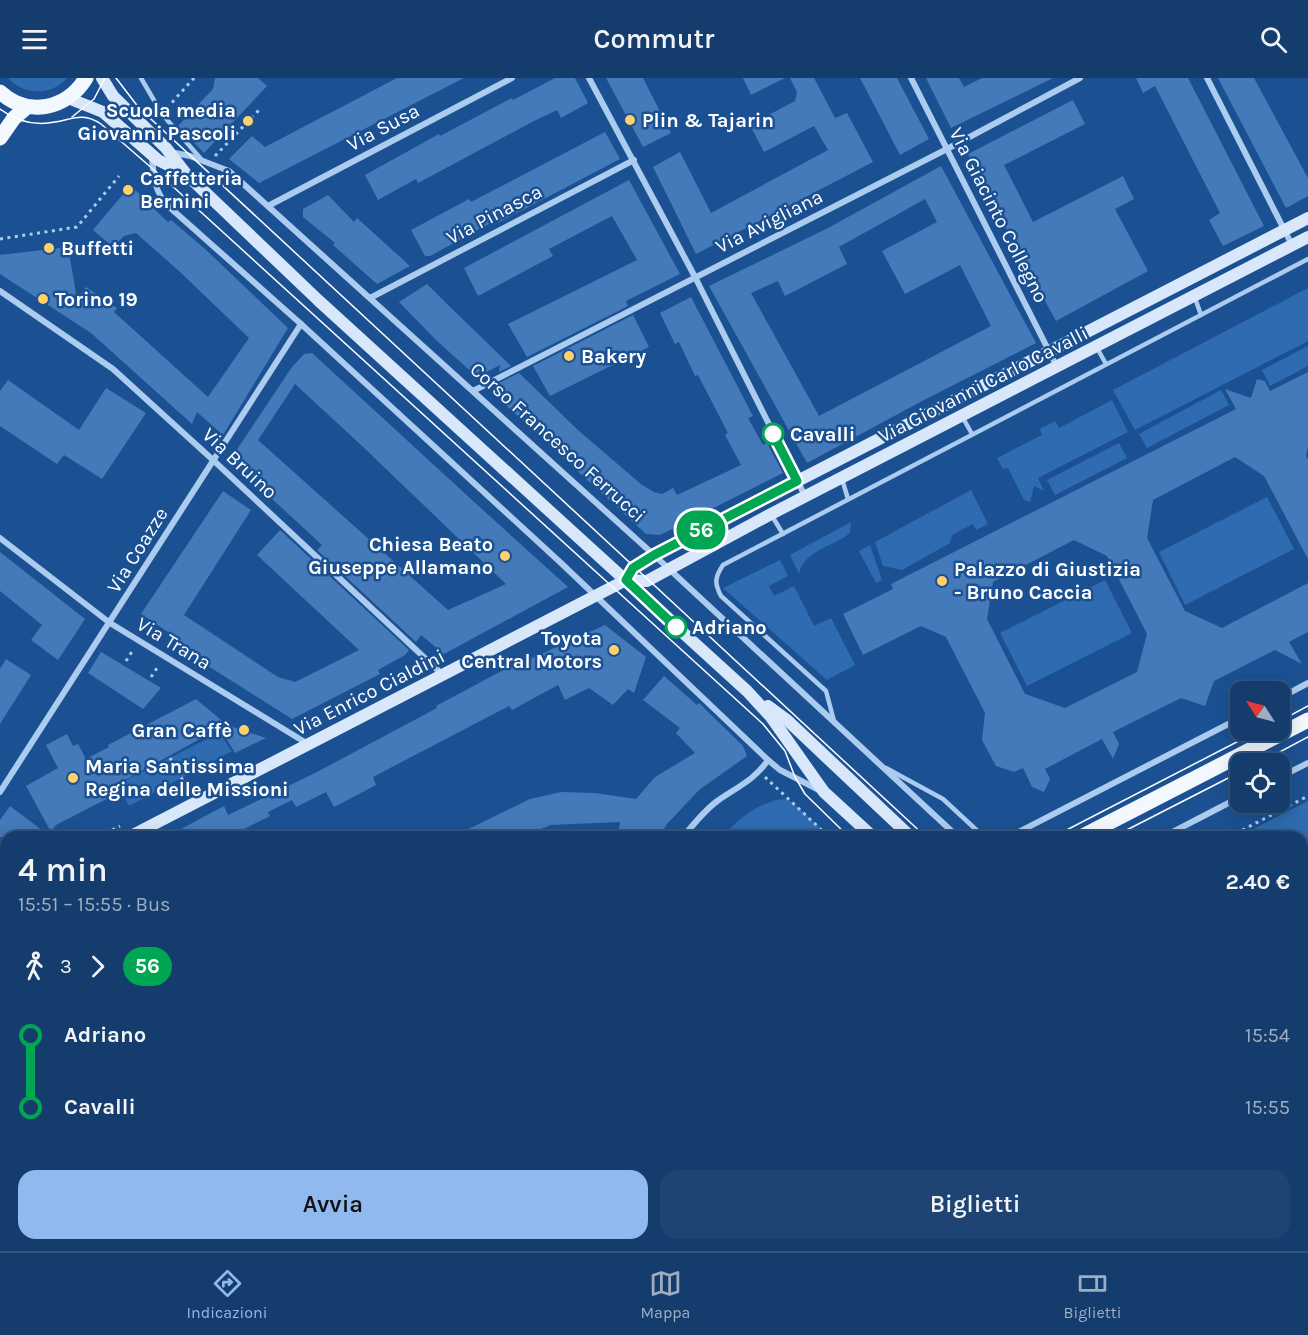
<!DOCTYPE html>
<html lang="it">
<meta charset="utf-8">
<style>
body{margin:0;font-family:Karla,sans-serif;background:#1d4473;color:#f1f3f6;height:100vh;display:flex;flex-direction:column;font-size:22px;white-space:nowrap}
*{box-sizing:border-box;margin:0}
p{font-size:20px;color:#9daec2}
.icon{flex:none;width:33px;height:33px;fill:none;stroke:currentColor;stroke-width:2;stroke-linecap:round;stroke-linejoin:round}
.map{position:relative;flex:1;overflow:hidden}
.side{position:absolute;left:0px;top:753px;width:1308px;height:420px;display:flex;flex-direction:column;background:#143d6e;border-radius:18px 18px 0 0;box-shadow:0 3px 15px #0003,0 0 0 2px #335681}
.side>*{flex:none}
.badge{padding:0 12px;border-radius:20px;font-size:21px;line-height:39px}
.needle{width:39px;rotate:306deg}
.tools{position:absolute;left:1230px;top:603px;display:grid;gap:12px}
.tools a{display:grid;place-items:center;width:60px;height:60px;border-radius:12px;background:#143d6e;box-shadow:0 3px 15px #0003,0 0 0 2px #335681;font-size:30px}
.map>.badge{position:absolute;translate:-50% -50%;box-shadow:0 0 0 3px #fff}
.legs{display:flex;align-items:center;gap:9px;height:66px;padding:0 18px;font-size:20px}
.legs p{margin-inline-start:auto}
.head{display:flex;align-items:center;justify-content:space-between;height:102px;padding:0 18px}
h1{font-size:33px;font-weight:600;line-height:45px}
.button{display:flex;gap:12px;margin-top:auto;padding:12px 18px}
.button a{flex:1;height:69px;border-radius:18px;background:#90b9f0;color:#111;font-size:24px;font-weight:600;line-height:69px;text-align:center}
.button a+a{background:#1d4473;color:#f1f3f6}
ul{padding:0 18px;list-style:none}
li{display:flex;align-items:center;gap:21px;height:72px;font-size:22px}
li i{display:grid;place-items:center;width:9px;height:100%;margin:0 8px;background:currentColor}
li i::after{content:'';width:15px;height:15px;margin:-8px;border:4px solid;border-radius:50%;background:#143d6e}
li p{margin-inline-start:auto}
li:first-child i{background:linear-gradient(#0000 50%,currentColor 0)}
li:last-child i{background:linear-gradient(currentColor 50%,#0000 0)}
header{display:flex;justify-content:space-between;align-items:center;height:78px;padding:0 18px;background:#143d6e;font-size:27px;font-weight:600}
.dock{display:flex;justify-content:space-around;align-items:center;height:84px;border-top:2px solid #335681;background:#143d6e;font-size:16px;color:#9daec2}
.dock a{display:grid;justify-items:center;gap:3px}
.dock .current{color:#90b9f0}
.map>svg:first-child{display:block}
.green{fill:#2e6bb0}
.building{fill:#447ab9;fill-rule:evenodd}
.lines{fill:none;stroke-linecap:round;stroke-linejoin:round}
.path{stroke:#abcbef;stroke-width:3;stroke-dasharray:3 4.5;stroke-linecap:butt}
.lane{stroke:#abcbef;stroke-width:4.5}
.street{stroke:#abcbef;stroke-width:6}
.secondary{stroke:#d8e8fa;stroke-width:12}
.primary{stroke:#f3f8ff;stroke-width:15}
.tram{stroke:#fff;stroke-width:1.5}
.line-1-casing{stroke:#fff;stroke-width:14}
.line-1{stroke:#00a651;stroke-width:9}
.poi-dot{fill:#ffd169;stroke:#1b5192;stroke-width:2}
.stop-1-dot{fill:#fff;stroke:#00a651;stroke-width:3}
.labels{text-anchor:middle;stroke-width:5;stroke-linejoin:round;paint-order:stroke}
.poi-label{font-size:20px;font-weight:bold;fill:#fff;stroke:#1b5192;text-anchor:start}
.street-label{font-size:20px;fill:#fff;stroke:#1b5192}
.stop-label{font-size:20px;font-weight:bold;fill:#fff;stroke:#1b5192;text-anchor:start}
</style>
<header><svg class="icon" aria-label="menu" viewBox="0 0 24 24"><path d="M4 6h16M4 12h16M4 18h16"/></svg>Commutr<svg class="icon" aria-label="search" viewBox="0 0 24 24"><circle cx="10" cy="10" r="6"/><path d="M15 15l6 6"/></svg></header>
<div class="map">
<svg width="1308" height="1173" viewBox="0 0 1308 1173">
<rect width="100%" height="100%" fill="#1b5192"/>
<!-- green -->
<g class="green">
<path d="M8,0h59c-16,18 -42,18 -59,0z"/>
<polygon points="1308,210 1308,263 1135,352 1113,312"/>
<polygon points="1308,268 1308,288 1270,308 1262,292"/>
<polygon points="1221,312 1229,327 1147,370 1139,356"/>
<polygon points="1112,322 1128,354 1038,400 1044,413 1034,408 1030,424 1024,422 1008,390 1003,391 997,380 1042,357 1040,351 1055,343 1059,350"/>
<polygon points="1119,365 1127,380 1055,417 1047,402"/>
<polygon points="971,412 988,446 976,452 973,446 952,457 950,465 902,492 883,488 875,464"/>
<polygon points="1267,419 1294,471 1185,527 1159,474"/>
<path d="M851,444l-1,11c-17,14 -46,17 -51,41l-9,-19z"/>
<polygon points="870,467 882,502 876,505 859,473"/>
<polygon points="780,482 788,498 769,508 774,518 794,508 814,548 831,540 855,587 827,602 723,510"/>
<polygon points="1105,502 1132,555 1027,608 1000,555"/>
<polygon points="219,655 232,673 129,728 118,706"/>
<path d="M785,721l7,3 39,35h-111c19,-17 38,-36 65,-38z"/>
<polygon points="1308,723 1308,1046 1302,1049 1302,759 1238,759"/>
<polygon points="536,1167 595,1167 583,1173 539,1173"/>
</g>
<!-- building -->
<g class="building">
<polygon points="215,0 258,0 267,8 204,75 178,48 213,11"/>
<polygon points="397,0 464,0 259,105 229,81 252,58 265,69"/>
<polygon points="555,0 575,0 588,25 561,40 557,32 534,43 418,105 416,101 378,122 365,97 439,56 440,58 512,20 513,22"/>
<polygon points="606,0 643,0 671,55 643,69"/>
<polygon points="743,0 785,0 751,17"/>
<polygon points="790,0 814,0 835,40 847,35 873,84 696,176 653,89 680,74 711,135 828,72 814,48 764,74 750,47 795,23 797,14"/>
<polygon points="860,0 897,0 929,61 900,77"/>
<polygon points="926,0 959,0 964,9 982,0 1053,0 951,50"/>
<polygon points="1136,0 1188,0 1264,148 1223,168 1209,142 1220,135 1155,8 1143,15"/>
<polygon points="1218,0 1254,0 1308,100 1308,118 1286,130"/>
<polygon points="1073,22 1085,46 1004,87 1033,144 1123,98 1134,121 1115,131 1148,193 1056,243 1021,179 968,76"/>
<polygon points="605,54 620,81 498,145 496,142 430,178 425,178 411,152 469,121 471,124"/>
<path d="M941,88l95,177 -112,57 -117,63 -98,-177 119,-58zM925,121l12,23 -55,29 23,43 55,-29 31,61 -172,90 -68,-123 27,-12 7,15 62,-32 -8,-17z"/>
<polygon points="629,102 680,196 626,223 628,228 527,279 508,246 637,182 612,138 549,171 553,178 478,218 464,190"/>
<polygon points="130,108 155,129 153,130 168,144 171,142 204,170 288,250 223,357 197,334 192,346 91,255 0,196 0,177 68,169 77,221 86,209 117,230 114,234 208,319 249,260 180,194 136,155 124,158 113,169 93,152"/>
<polygon points="328,117 354,144 357,140 410,188 377,206 333,167 335,165 303,139 303,131"/>
<polygon points="427,206 447,226 511,288 499,294 500,287 477,299 437,263 399,224"/>
<polygon points="691,219 753,338 748,340 763,367 767,365 783,395 660,457 646,456 496,318 497,306 519,295 579,353 642,407 654,414 662,416 673,410 677,417 741,387 725,357 728,355 698,297 695,298 679,264 675,266 660,235"/>
<polygon points="633,237 649,269 550,318 533,288"/>
<path d="M312,275l160,147 96,87 -124,67 -23,-19 -5,7 -99,-92 5,-5 -92,-85 62,-93 12,-13zM295,306l66,61 145,139 -58,26 -190,-170z"/>
<path d="M1308,294v74l-2,10 2,3v100l-44,-83 -29,-19 -82,43 -6,38 38,73 37,17 86,-45v49l-19,10 13,22 -27,-14 -61,31 -9,25 -24,-8 -68,34 6,12 -6,15 -11,-20 -57,30 5,10 -6,13 -12,-5 -9,-19 -9,4 -18,-6 -14,-26 3,-27 -39,-76 -25,-11 -58,29 -20,-41 50,-25 -2,-5 345,-175 -11,-20 26,9 6,-19 8,2 5,10zM1074,462l33,16 40,78 -10,38 -72,36 -40,-14 -38,-75 6,-37z"/>
<polygon points="8,302 79,352 106,310 146,335 102,401 64,377 57,386 0,348 0,313"/>
<polygon points="223,413 251,432 184,537 278,599 295,604 359,572 257,477 280,452 409,572 405,577 378,592 380,596 292,641 173,566 177,560 141,536"/>
<polygon points="0,474 85,541 58,582 31,562 42,547 0,513"/>
<polygon points="605,547 646,579 634,615 628,611 613,627 589,610 565,622 558,607 512,632 509,628 373,699 376,707 334,729 326,714 296,729 292,722 268,734 270,738 238,754 241,759 166,759 224,728 228,737 315,695 437,630 436,628 528,579 530,581"/>
<polygon points="101,574 161,610 143,631 88,595"/>
<polygon points="6,581 31,597 0,646 0,591"/>
<polygon points="664,598 697,627 699,625 743,668 747,678 699,712 667,746 659,759 618,759 620,744 551,747 521,759 452,759 530,721 561,714 595,715 636,721 655,699 695,675 676,655 680,650 643,622"/>
<polygon points="196,621 227,647 266,660 235,675 220,650 114,708 118,715 56,747 51,754 26,708 58,690 46,667 67,656 73,668 78,666 86,681 109,669 108,667"/>
<polygon points="10,728 51,759 0,759 0,742"/>
</g>
<g class="lines">
<!-- path -->
<g class="path">
<polyline points="167,30 194,0"/>
<polyline points="215,78 259,32"/>
<polyline points="0,161 77,149 119,98"/>
<polyline points="126,583 133,572"/>
<polyline points="151,599 159,587"/>
<polyline points="170,680 189,713"/>
<polyline points="765,699 829,759"/>
<polyline points="99,759 120,748"/>
<polyline points="1229,759 1308,718"/>
<polyline points="1302,989 1308,1002"/>
<polyline points="220,1173 232,1167"/>
<polyline points="328,1173 340,1167"/>
</g>
<!-- lane -->
<g class="lane">
<polyline points="141,0 162,36 201,81"/>
<polyline points="1195,220 1201,237"/>
<polyline points="1097,270 1106,286"/>
<polyline points="963,340 972,356"/>
<polyline points="842,401 848,421"/>
<polyline points="772,438 783,456"/>
<path d="M834,643l-8,-30 -105,-95c-7,-13 -6,-19 2,-31l585,-306"/>
<polyline points="886,690 943,721 984,759"/>
</g>
<!-- street -->
<g class="street">
<polyline points="589,0 695,199 805,418"/>
<polyline points="911,0 1057,289"/>
<polyline points="1207,0 1292,167"/>
<polyline points="170,74 190,78 229,93 654,477 958,759"/>
<path d="M152,80c2,19 2,32 15,47l134,119 260,239 207,197 12,10 39,20"/>
<polyline points="268,128 512,0"/>
<polyline points="0,213 113,291 213,382 443,597"/>
<polyline points="370,220 634,82"/>
<polyline points="473,313 947,71 1080,0"/>
<polyline points="0,460 110,545 308,666"/>
<polyline points="1280,620 1308,605"/>
<polyline points="1280,699 1308,685"/>
<polyline points="0,714 301,246"/>
<path d="M683,759c10,-12 20,-25 33,-35 19,-14 38,-21 52,-42"/>
<polyline points="1009,759 1240,640"/>
<polyline points="1163,759 1240,719"/>
<polyline points="0,793 6,798"/>
<polyline points="0,968 6,974"/>
<polyline points="0,1052 6,1049"/>
<polyline points="1302,1078 1308,1084"/>
<polyline points="866,1167 867,1173"/>
<polyline points="1122,1167 1127,1173"/>
<polyline points="1295,1167 1301,1173"/>
<polyline points="186,1173 198,1167"/>
<polyline points="362,1173 373,1167"/>
<polyline points="685,1173 688,1167"/>
<polyline points="1056,1173 1062,1167"/>
</g>
<!-- secondary -->
<g class="secondary">
<polyline points="102,0 113,18 166,70 186,96 319,223 747,613 771,639 824,714 873,759"/>
<polyline points="68,20 103,34 158,82 182,94"/>
<polyline points="626,502 633,490 654,477 1308,140"/>
<polyline points="768,628 787,642 911,759"/>
<polyline points="129,759 626,502 647,503 771,436 1308,159"/>
<polyline points="0,828 6,825"/>
<polyline points="1302,1124 1308,1130"/>
<polyline points="1025,1167 1027,1173"/>
</g>
<!-- primary -->
<g class="primary">
<path d="M0,14c28,26 67,17 86,-14"/>
<polyline points="0,60 14,40 27,29"/>
<polyline points="1081,759 1308,642"/>
<polyline points="272,1173 283,1167"/>
</g>
<!-- tram -->
<g class="tram">
<polyline points="116,0 139,30 926,759"/>
<path d="M0,31c16,12 35,17 55,13 18,-3 28,-10 46,2l68,59 594,541 22,27 10,26 10,17 44,43"/>
<polyline points="72,39 94,21 105,0"/>
<polyline points="1280,643 1308,628"/>
<polyline points="1257,686 1308,659"/>
<polyline points="1053,759 1260,652"/>
<polyline points="1113,759 1240,694"/>
<polyline points="1020,1167 1023,1173"/>
</g>
</g>
<g class="lines">
<!-- line-1 casing -->
<g class="line-1-casing">
<polyline id="line-1" points="676,549 626,502 633,490 654,477 797,403 773,356"/>
</g>
<!-- line-1 -->
<use href="#line-1" class="line-1"/>
</g>
<!-- markers -->
<g class="poi-dot">
<circle cx="630" cy="42" r="6"/>
<circle cx="248" cy="43" r="6"/>
<circle cx="128" cy="112" r="6"/>
<circle cx="49" cy="170" r="6"/>
<circle cx="43" cy="221" r="6"/>
<circle cx="569" cy="278" r="6"/>
<circle cx="505" cy="478" r="6"/>
<circle cx="942" cy="503" r="6"/>
<circle cx="614" cy="572" r="6"/>
<circle cx="244" cy="652" r="6"/>
<circle cx="73" cy="700" r="6"/>
</g>
<g class="stop-1-dot">
<circle cx="773" cy="356" r="10"/>
<circle cx="676" cy="549" r="10"/>
</g>
<g class="labels">
<!-- poi labels -->
<g class="poi-label">
<text x="236" y="39" text-anchor="end">Scuola media<tspan x="236" dy="23">Giovanni Pascoli</tspan></text>
<text x="642" y="49">Plin &amp; Tajarin</text>
<text x="140" y="107">Caffetteria<tspan x="140" dy="23">Bernini</tspan></text>
<text x="61" y="177">Buffetti</text>
<text x="55" y="228">Torino 19</text>
<text x="581" y="285">Bakery</text>
<text x="493" y="473" text-anchor="end">Chiesa Beato<tspan x="493" dy="23">Giuseppe Allamano</tspan></text>
<text x="954" y="498">Palazzo di Giustizia<tspan x="954" dy="23">- Bruno Caccia</tspan></text>
<text x="602" y="567" text-anchor="end">Toyota<tspan x="602" dy="23">Central Motors</tspan></text>
<text x="232" y="659" text-anchor="end">Gran Caffè</text>
<text x="85" y="695">Maria Santissima<tspan x="85" dy="23">Regina delle Missioni</tspan></text>
</g>
<!-- street labels -->
<g class="street-label">
<text transform="translate(383 49) rotate(-28)" y="7">Via Susa</text>
<text transform="translate(494 136) rotate(-28)" y="7">Via Pinasca</text>
<text transform="translate(999 137) rotate(63)" y="7">Via Giacinto Collegno</text>
<text transform="translate(769 143) rotate(-27)" y="7">Via Avigliana</text>
<text transform="translate(983 306) rotate(-27)" y="7">Via Giovanni Carlo Cavalli</text>
<text transform="translate(558 364) rotate(42)" y="7">Corso Francesco Ferrucci</text>
<text transform="translate(240 385) rotate(43)" y="7">Via Bruino</text>
<text transform="translate(137 472) rotate(-58)" y="7">Via Coazze</text>
<text transform="translate(174 565) rotate(31)" y="7">Via Trana</text>
<text transform="translate(369 614) rotate(-27)" y="7">Via Enrico Cialdini</text>
</g>
<!-- stop labels -->
<g class="stop-label">
<text x="790" y="363">Cavalli</text>
<text x="692" y="556">Adriano</text>
</g>
</g>
</svg>
<div class="tools">
<a><svg class="needle" viewBox="-14 -14 28 28"><path d="M0-13l5 13h-10z" fill="#e53935"/><path d="M0 13l5-13h-10z" fill="#9daec2"/></svg></a>
<a><svg class="icon" aria-label="locate" viewBox="0 0 24 24"><circle cx="12" cy="12" r="6"/><path d="M12 2v4M12 18v4M2 12h4M18 12h4"/></svg></a>
</div>
<b class="badge" style="left:701px;top:452px;background:#00a651;color:#fff">56</b>
<section class="side">
<div class="head"><div><h1>4 min</h1><p>15:51 – 15:55 · Bus</p></div><b>2.40 €</b></div>
<div class="legs"><svg class="icon" aria-label="walk" viewBox="0 0 24 24"><circle cx="13" cy="4" r="2"/><path d="M13 8l-2 6 4 7M11 14l-3 7M7 12l3-4h3l4 4"/></svg>3<svg class="icon" aria-label="forward" viewBox="0 0 24 24"><path d="M9 5l7 7-7 7"/></svg><b class="badge" style="background:#00a651;color:#fff">56</b></div>
<ul>
<li><i style="color:#00a651"></i><b>Adriano</b><p>15:54</p></li>
<li><i style="color:#00a651"></i><b>Cavalli</b><p>15:55</p></li>
</ul>
<div class="button"><a>Avvia</a><a>Biglietti</a></div>
</section>
</div>
<nav class="dock">
<a class="current"><svg class="icon" aria-label="directions" viewBox="0 0 24 24"><path d="M12 3l9 9-9 9-9-9zM9 14v-3h6M13 9l2 2-2 2"/></svg>Indicazioni</a>
<a><svg class="icon" aria-label="map" viewBox="0 0 24 24"><path d="M3 6l6-2 6 2 6-2v14l-6 2-6-2-6 2zM9 4v14M15 6v14"/></svg>Mappa</a>
<a><svg class="icon" aria-label="tickets" viewBox="0 0 24 24"><path d="M3 7h18v10H3zM15 7v10"/></svg>Biglietti</a>
</nav>
